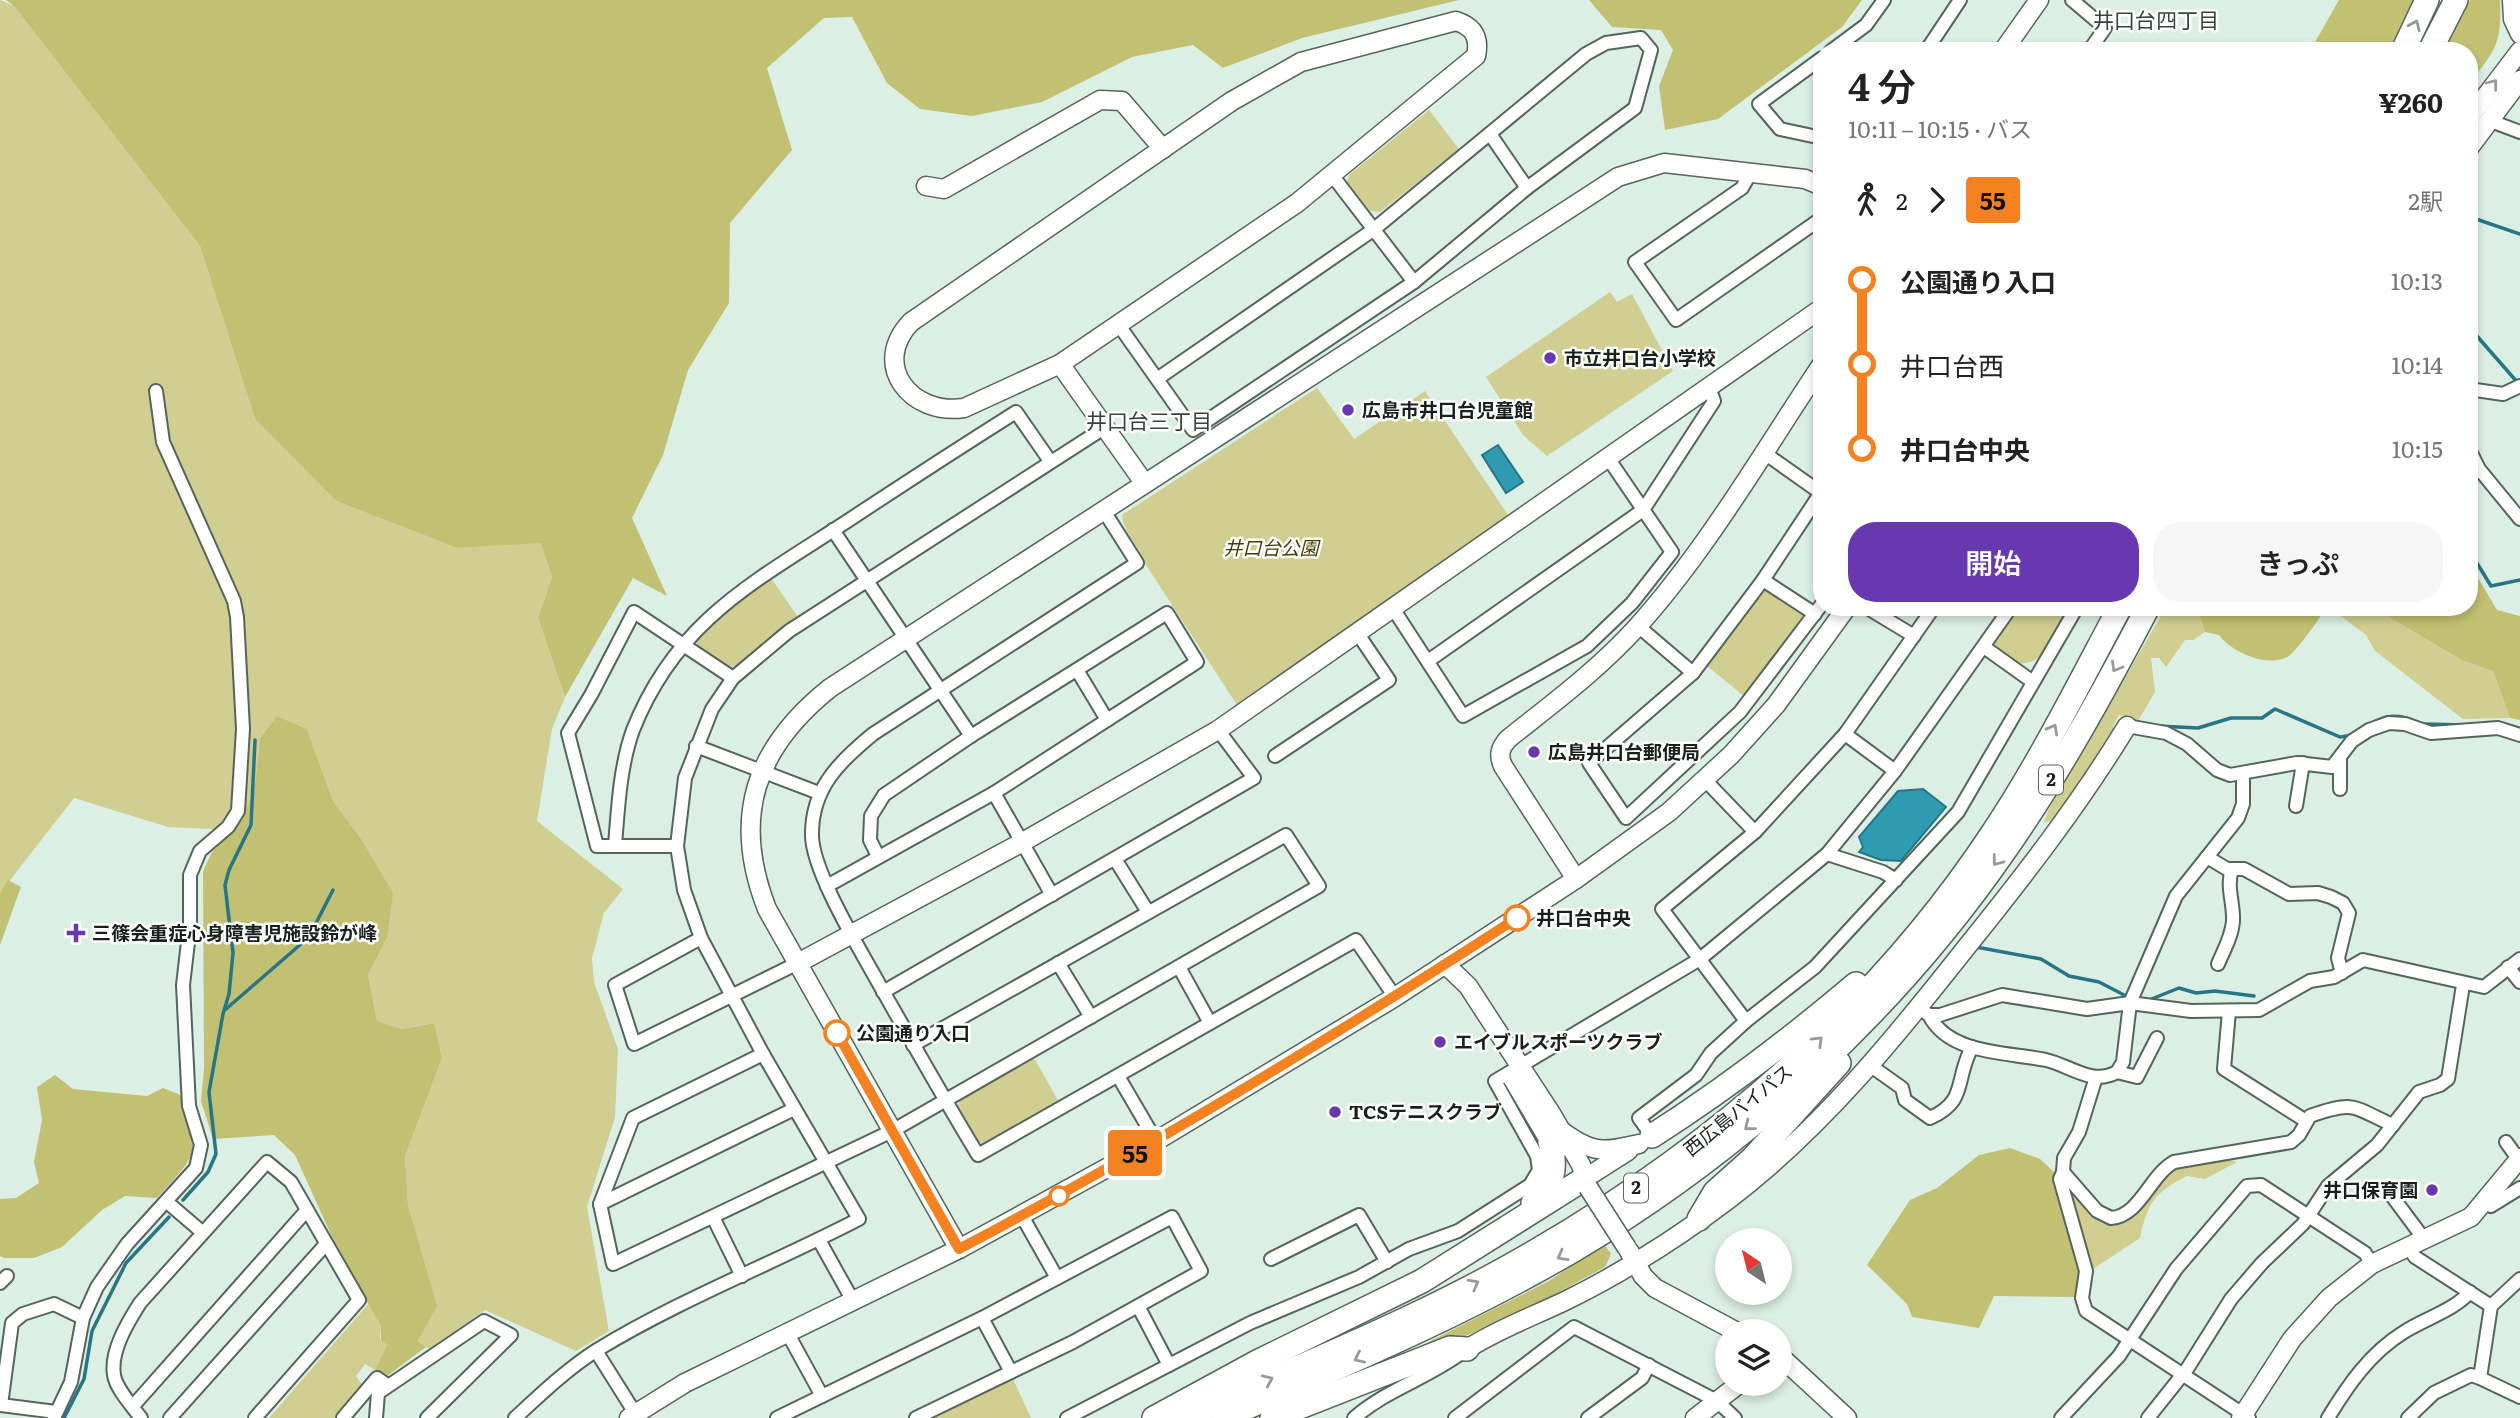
<!DOCTYPE html>
<html lang="ja">
<meta charset="utf-8">
<style>
body{margin:0;font-family:Literata,"Noto Sans JP",serif;background:#f6f6f6;color:#222;height:100vh;display:flex;flex-direction:column;font-size:26px;white-space:nowrap}
*{box-sizing:border-box;margin:0}
p{font-size:23px;color:#767676}
.icon{flex:none;width:38px;height:38px;fill:none;stroke:currentColor;stroke-width:2;stroke-linecap:round;stroke-linejoin:round}
.map{position:relative;flex:1;overflow:hidden}
.side{position:absolute;left:1813px;top:42px;width:665px;height:574px;display:flex;flex-direction:column;background:#fff;border-radius:28px;box-shadow:0 4px 10px #0003}
.side>*{flex:none}
.badge{padding:0 14px;border-radius:5px;font-size:24px;line-height:46px}
.needle{width:46px;rotate:325deg}
.controls{position:absolute;left:1715px;top:1228px;display:grid;gap:14px}
.controls a{display:grid;place-items:center;width:77px;height:77px;border-radius:50%;background:#fff;box-shadow:0 4px 10px #0003;font-size:35px}
.map>.badge{position:absolute;translate:-50% -50%;box-shadow:0 0 0 4px #fff}
.legs{display:flex;align-items:center;gap:10px;height:77px;padding:0 35px;font-size:23px}
.legs p{margin-inline-start:auto}
.headline{display:flex;align-items:center;justify-content:space-between;height:119px;padding:0 35px}
h1{font-size:38px;font-weight:600;line-height:52px}
.primary-button{display:flex;gap:14px;margin-top:auto;padding:14px 35px}
.primary-button a{flex:1;height:80px;border-radius:28px;background:#6738af;color:#fff;font-size:28px;font-weight:600;line-height:80px;text-align:center}
.primary-button a+a{background:#f6f6f6;color:#222}
ul{padding:0 35px;list-style:none}
li{display:flex;align-items:center;gap:24px;height:84px;font-size:26px}
li i{display:grid;place-items:center;width:10px;height:100%;margin:0 9px;background:currentColor}
li i::after{content:'';width:18px;height:18px;margin:-9px;border:5px solid;border-radius:50%;background:#fff}
li p{margin-inline-start:auto}
li:first-child i{background:linear-gradient(#0000 50%,currentColor 0)}
li:last-child i{background:linear-gradient(currentColor 50%,#0000 0)}
.map>svg:first-child{display:block}
.green{fill:#d0ce91}
.forest{fill:#c2c072}
.water{fill:#2e9bb2;stroke:#287685;stroke-width:2}
.lines{fill:none;stroke-linecap:round;stroke-linejoin:round}
.stream{stroke:#287685;stroke-width:3.5}
.street-casing{stroke:#55655c;stroke-width:16}
.secondary-casing{stroke:#55655c;stroke-width:21}
.highway-casing{stroke:#55655c;stroke-width:26}
.street{stroke:#fff;stroke-width:12}
.secondary{stroke:#fff;stroke-width:18}
.highway{stroke:#fff;stroke-width:23}
.secondary-bridge-casing{stroke:#55655c;stroke-width:21;stroke-linecap:butt}
.secondary-bridge{stroke:#fff;stroke-width:18}
.oneway{stroke:#989b99}
.line-1-casing{stroke:#fff;stroke-width:16}
.line-1{stroke:#f58220;stroke-width:10}
.poi-dot{fill:#6738af;stroke:#fff;stroke-width:2.5}
.stop-1-dot{fill:#fff;stroke:#f58220;stroke-width:3.5}
.labels{text-anchor:middle;stroke-width:5;stroke-linejoin:round;paint-order:stroke}
.shield{fill:#fff;stroke:#5e6360;stroke-width:2}
.shield-label{font-size:18px;font-weight:bold;fill:#19201c}
.poi-label{font-size:19px;font-weight:bold;fill:#19201c;stroke:#fff;text-anchor:start}
.park-label{font-size:19px;font-style:italic;fill:#413e00;stroke:#fff}
.stop-label{font-size:19px;font-weight:bold;fill:#19201c;stroke:#fff;text-anchor:start}
.street-label{font-size:19px;fill:#19201c;stroke:#fff}
.neighbourhood-label{font-size:21px;fill:#35443c;stroke:#fff}
</style>
<div class="map">
<svg width="2520" height="1418" viewBox="0 0 2520 1418">
<rect width="100%" height="100%" fill="#dcefe4"/>
<!-- green -->
<g class="green">
<polygon points="0,0 14,6 200,246 255,419 336,501 457,548 541,542 552,577 538,618 565,697 552,729 537,821 623,889 604,913 592,958 594,982 618,1049 615,1117 587,1207 609,1331 576,1351 485,1310 429,1349 418,1341 436,1306 408,1205 405,1156 442,1058 433,1023 402,1029 377,1021 368,975 387,938 359,836 333,801 307,729 277,716 260,738 254,794 233,830 168,827 74,798 0,893"/>
<polygon points="1429,110 1459,149 1380,212 1370,211 1347,182 1349,175"/>
<polygon points="1610,292 1617,302 1632,294 1673,371 1547,456 1523,435 1486,377"/>
<path d="M1317,388l37,51 71,-48 83,124 -271,190 -91,-140c-5,-17 -23,-33 -24,-50z"/>
<path d="M771,578l27,39c-14,10 -59,50 -70,51l-30,-21 -2,-7 37,-37z"/>
<polygon points="1770,589 1802,612 1803,621 1745,697 1706,665 1763,590"/>
<path d="M2019,607h51c-12,22 -29,71 -60,52 -8,-5 -12,-8 -16,-16z"/>
<polygon points="2166,607 2196,607 2205,632 2193,640 2185,640 2166,667 2159,658 2151,658 2155,692 2138,721 2119,715 2113,726 2115,732 2059,820 2044,822 2049,809"/>
<polygon points="2329,607 2372,607 2463,661 2493,671 2510,718 2463,719 2375,651 2366,635"/>
<polygon points="1034,1058 1058,1100 985,1144 977,1141 958,1106 960,1099"/>
<path d="M2220,1158l17,4 -32,17 -18,-3c-33,17 -39,26 -47,62l-50,33 -27,-93 53,43 48,-50 17,-8z"/>
<polygon points="369,1303 381,1326 380,1339 387,1345 375,1370 365,1364 356,1376 363,1386 336,1418 269,1418"/>
<polygon points="1013,1379 1031,1418 931,1418"/>
</g>
<!-- forest -->
<g class="forest">
<polygon points="6,0 1459,0 1302,38 1223,68 1193,45 1132,57 1042,102 972,116 920,109 887,83 852,17 824,18 767,68 792,150 730,223 729,303 688,370 663,455 632,518 667,596 633,578 565,697 538,618 552,577 541,543 457,548 336,501 255,419 200,246 14,6"/>
<polygon points="1589,0 1862,0 1842,27 1718,119 1665,130 1659,86 1673,50 1661,30 1612,27"/>
<polygon points="2339,0 2417,0 2394,51 2310,51"/>
<path d="M2470,0h30c2,45 -5,50 -31,84v-33h-24z"/>
<polygon points="2478,578 2497,610 2520,616 2520,720 2510,718 2493,671 2463,661 2372,607 2469,607 2469,579"/>
<path d="M2196,607h130c-4,9 -29,43 -37,49 -20,13 -58,-4 -70,-21l-14,-3z"/>
<polygon points="277,716 307,729 333,801 359,836 393,893 387,938 368,975 377,1021 402,1029 434,1023 442,1058 405,1156 408,1205 437,1306 418,1341 426,1347 387,1376 375,1370 387,1345 381,1340 381,1326 338,1250 295,1155 274,1135 213,1139 201,1101 204,1068 203,871 212,852 233,830 254,794 260,738"/>
<polygon points="8,880 21,887 0,945 0,893"/>
<path d="M55,1075l18,14 74,7 16,-8 20,8c15,61 17,55 -26,102l-32,-2 -23,14 -40,37 -28,11h-30l-4,-2v-57l16,-1 23,-15 -5,-21 8,-42 -5,-33z"/>
<polygon points="2010,1148 2040,1159 2055,1173 2081,1269 2076,1297 1994,1296 1979,1328 1912,1317 1907,1304 1867,1265 1910,1200 1937,1188 1979,1155"/>
<polygon points="1604,1244 1611,1254 1605,1267 1524,1311 1456,1340 1395,1359 1549,1281"/>
</g>
<!-- water -->
<g class="water">
<polygon points="1498,445 1523,482 1506,493 1482,455"/>
<polygon points="1923,789 1946,807 1901,861 1881,860 1859,852 1863,847 1859,837 1898,791"/>
</g>
<g class="lines">
<!-- stream -->
<g class="stream">
<polyline points="2469,219 2476,219 2520,234"/>
<polyline points="2469,327 2518,383"/>
<polyline points="2469,550 2491,586 2520,580"/>
<polyline points="2424,724 2465,725"/>
<path d="M2158,726l40,2 33,-10h31l13,-9 65,28c27,0 36,-34 77,-15"/>
<polyline points="1976,947 2041,959 2069,976 2099,982 2128,997"/>
<polyline points="2149,1000 2179,988 2196,993 2215,991 2254,996"/>
<polyline points="226,1009 301,944 314,927 333,890"/>
<polyline points="183,1200 208,1172 216,1154 209,1092 223,1014 229,994 233,953 225,885 229,870 251,825 255,740"/>
<polyline points="64,1418 84,1379 92,1331 126,1263 169,1217"/>
</g>
<!-- street casing -->
<g class="street-casing">
<g id="street">
<polyline points="2072,0 2105,28 2089,51"/>
<polyline points="1831,51 1866,25 1884,0"/>
<polyline points="1926,51 1960,0"/>
<polyline points="1822,58 1759,104 1780,129 1822,138"/>
<polyline points="2488,120 2520,132"/>
<polyline points="1490,134 1527,188"/>
<polyline points="1751,172 1742,188 1635,262 1676,320 1822,218"/>
<polyline points="1332,175 1414,282"/>
<polyline points="1118,324 1193,430 1414,282 1527,188 1635,108 1651,50 1641,38 1606,43 1586,54 1373,230 1157,379"/>
<polyline points="2469,389 2503,394 2520,386"/>
<polyline points="2469,449 2479,469 2520,519"/>
<polyline points="1763,452 1821,493"/>
<polyline points="1822,491 1763,580 1693,673 1589,763 1626,818 1740,712 1822,604"/>
<path d="M1104,511l33,52 -264,171c-34,28 -61,54 -61,100 -1,36 49,117 67,150 33,58 65,115 99,171l378,-215 39,57"/>
<polyline points="833,530 971,736"/>
<polyline points="1763,580 1815,614"/>
<polyline points="1866,607 1914,636"/>
<polyline points="1394,610 1463,716 1587,646 1632,603 1672,552 1608,458"/>
<polyline points="1638,626 1693,673"/>
<polyline points="1984,647 2033,682"/>
<polyline points="1428,661 1643,510 1714,401 1709,387"/>
<polyline points="1077,670 1107,720"/>
<polyline points="2127,726 2166,733 2187,744 2217,770 2230,775 2297,763 2332,767 2352,741 2369,730 2389,723 2405,724 2431,733 2498,728 2520,735"/>
<polyline points="1845,734 1895,771"/>
<polyline points="696,746 819,793"/>
<polyline points="1275,756 1389,680 1358,634"/>
<polyline points="1705,780 1755,832"/>
<polyline points="2340,789 2340,760"/>
<polyline points="994,793 1052,895"/>
<polyline points="2296,806 2303,763"/>
<path d="M615,846c3,-38 5,-80 18,-116 43,-109 121,-148 213,-208 56,-37 113,-74 170,-110l34,49"/>
<polyline points="677,846 597,846 568,733 591,695 634,612 733,678"/>
<polyline points="1827,854 1883,872 1896,880"/>
<polyline points="2207,857 2227,869 2244,869 2289,894 2318,893 2331,897 2343,903 2349,913 2338,958 2342,973"/>
<polyline points="1115,859 1148,912"/>
<polyline points="827,886 994,793 1197,662 1167,613 971,736 884,795 871,816 870,840 878,856"/>
<polyline points="701,938 615,985 634,1044 798,963"/>
<polyline points="1058,963 1091,1017"/>
<path d="M2218,964c6,-14 14,-28 15,-43 1,-17 -7,-35 -1,-51"/>
<polyline points="1179,967 1210,1023"/>
<polyline points="2508,967 2520,982"/>
<polyline points="883,992 1254,778 1218,730"/>
<polyline points="1918,1007 1929,1015 1940,1015 2002,995 2087,1009 2130,1003 2191,1011 2259,1010 2310,981 2334,977 2363,960 2484,987 2520,959"/>
<polyline points="2229,1011 2224,1069 2306,1121"/>
<path d="M1929,1015c20,40 79,37 117,45 23,5 46,26 71,12l6,-10 7,-59 46,-107 62,-78 5,-14v-30"/>
<polyline points="1746,1021 1662,909 1755,832 1845,734 1934,607"/>
<polyline points="763,1054 633,1118 600,1204 613,1264 892,1131 1319,886 1286,835 913,1045"/>
<path d="M1871,1066l31,22 3,12 25,18c38,-17 24,-37 42,-71"/>
<polyline points="2117,1072 2137,1077 2157,1038"/>
<polyline points="1118,1076 1156,1141"/>
<path d="M2096,1077l-17,55 -15,26 -1,14 34,39 14,7c29,-2 39,-43 63,-56l117,-20 8,-7 11,-19c46,-16 42,-9 83,9"/>
<polyline points="1652,1136 1639,1118 1696,1075 1711,1053 1746,1021 1815,967 1958,812 2077,607"/>
<polyline points="2506,1142 2519,1160"/>
<polyline points="2063,1172 2060,1179 2086,1271 2082,1298 2086,1311 2249,1418"/>
<polyline points="2386,1188 2424,1239"/>
<polyline points="167,1202 202,1232"/>
<polyline points="2486,1202 2491,1206 2520,1188"/>
<polyline points="600,1204 794,1109"/>
<polyline points="1022,1216 1057,1278"/>
<polyline points="713,1217 742,1276"/>
<polyline points="819,1240 853,1301"/>
<polyline points="2408,1247 2415,1257 2491,1306"/>
<polyline points="1271,1259 1359,1215 1387,1262"/>
<polyline points="2520,1279 2491,1306 2480,1378 2520,1397"/>
<polyline points="0,1283 7,1276"/>
<polyline points="1138,1306 1169,1365"/>
<polyline points="982,1318 1011,1372"/>
<polyline points="788,1334 822,1396"/>
<polyline points="596,1351 635,1413"/>
<polyline points="133,1406 307,1210"/>
<polyline points="56,1412 1,1405 12,1323 23,1314 54,1304 83,1318"/>
<polyline points="54,1418 71,1382 83,1318 97,1287 127,1244 196,1168 201,1145 189,1106 183,985 190,925 190,875 200,851 228,827 238,811 243,729 237,617 234,601 163,442 156,391"/>
<path d="M141,1418c-8,-11 -25,-29 -27,-43 -4,-24 14,-53 26,-72l127,-141 24,20 68,118 -104,118"/>
<polyline points="170,1418 326,1244"/>
<polyline points="343,1418 377,1378 387,1385"/>
<polyline points="376,1418 378,1393 484,1321 511,1335 427,1418"/>
<path d="M515,1418c26,-24 52,-49 82,-68 84,-51 175,-86 262,-131l-96,-165 -62,-116 -17,-48 -7,-44 8,-68 27,-69 21,-31 56,-47 315,-203"/>
<polyline points="777,1418 982,1318 1172,1217 1201,1271 1073,1342 916,1418"/>
<polyline points="1067,1418 1250,1323 1359,1277 1409,1249 1458,1231 1530,1185 1539,1170 1537,1156 1495,1081 1700,959 1827,854 1895,771 2011,607"/>
<path d="M1354,1418c35,-30 75,-40 110,-67"/>
<polyline points="1455,1418 1574,1327 1717,1401 1735,1418"/>
<polyline points="1588,1418 1642,1378 1649,1365"/>
<polyline points="2061,1418 2119,1356 2176,1269 2247,1186 2261,1185 2365,1253 2372,1264"/>
<polyline points="2148,1418 2187,1369 2231,1299 2262,1263 2303,1224 2328,1186 2377,1145 2419,1092 2440,1085 2448,1079 2463,985"/>
<path d="M2328,1418c20,-33 42,-65 76,-86 22,-14 49,-21 66,-40"/>
<polyline points="2408,1418 2434,1393 2471,1375 2480,1378"/>
</g>
</g>
<!-- secondary casing -->
<g class="secondary-casing">
<g id="secondary">
<polyline points="2512,0 2513,19 2520,34"/>
<path d="M1456,21c18,6 24,16 20,35l-179,147 -237,161 -96,44c-53,8 -94,-43 -53,-86l321,-221 69,-39z"/>
<polyline points="2003,51 2039,0"/>
<polyline points="2469,118 2520,51"/>
<polyline points="2469,148 2520,80"/>
<polyline points="926,186 944,189 1100,100 1122,101 1163,149"/>
<polyline points="1060,364 1145,484"/>
<path d="M1576,879l-73,-113c-5,-11 -3,-18 5,-27 45,-36 90,-69 129,-112 71,-79 126,-175 185,-263"/>
<polyline points="798,963 1021,843 1218,730 1822,308"/>
<polyline points="1445,964 1468,986 1552,1115 1581,1165 1588,1187"/>
<polyline points="1511,1076 1550,1142 1558,1149"/>
<path d="M1563,1132c30,22 41,20 76,12"/>
<polyline points="1584,1179 1628,1151"/>
<path d="M959,1249l-192,-340c-36,-92 -12,-161 63,-221l788,-511 46,-14 141,16 17,7"/>
<polyline points="1629,1251 1643,1276 1655,1288 1737,1332"/>
<path d="M1467,1349c31,-20 67,-33 100,-49 55,-27 113,-64 162,-101 92,-70 165,-160 236,-250 58,-72 114,-144 162,-223"/>
<polyline points="1780,1356 1847,1418"/>
<polyline points="629,1418 685,1383 959,1249 1156,1141 1395,997 1576,879 1669,812 1731,755 1776,705 1847,607"/>
<polyline points="1695,1418 1739,1384"/>
<polyline points="2241,1418 2292,1339 2329,1298 2372,1264 2471,1217 2520,1158"/>
</g>
</g>
<!-- highway casing -->
<g class="highway-casing">
<g id="highway">
<polyline points="2403,51 2427,0"/>
<polyline points="2430,51 2456,0"/>
<path d="M1652,1136c72,-46 139,-97 204,-152"/>
<path d="M1533,1203c21,-18 24,-35 17,-61"/>
<polyline points="1699,1219 1715,1192 1753,1158 1839,1063"/>
<polyline points="1154,1418 1257,1362 1422,1281 1584,1179"/>
<path d="M1183,1418c118,-53 241,-101 353,-167 180,-105 343,-245 458,-420 47,-71 86,-149 126,-224"/>
<path d="M1223,1418c118,-52 238,-102 349,-167 168,-99 320,-238 431,-398 55,-78 101,-162 145,-246"/>
<polyline points="1272,1418 1450,1348 1467,1349"/>
</g>
</g>
<!-- street -->
<use href="#street" class="street"/>
<!-- secondary -->
<use href="#secondary" class="secondary"/>
<!-- highway -->
<use href="#highway" class="highway"/>
<!-- secondary-bridge casing -->
<g class="secondary-bridge-casing">
<polyline id="secondary-bridge" points="1588,1187 1627,1248"/>
</g>
<!-- secondary-bridge -->
<use href="#secondary-bridge" class="secondary-bridge"/>
</g>
<!-- one-way arrows -->
<defs><path id="oneway-chevron" d="M-2-3.5L2.5 0L-2 3.5" fill="none" stroke-width="1.6" stroke-linecap="round" stroke-linejoin="round" transform="scale(1.75)"/></defs>
<g class="oneway">
<use href="#oneway-chevron" transform="translate(2415 25) rotate(-66)"/>
<use href="#oneway-chevron" transform="translate(2493 84) rotate(-52)"/>
<use href="#oneway-chevron" transform="translate(2116 667) rotate(120)"/>
<use href="#oneway-chevron" transform="translate(2053 729) rotate(-61)"/>
<use href="#oneway-chevron" transform="translate(1997 861) rotate(127)"/>
<use href="#oneway-chevron" transform="translate(1818 1041) rotate(-45)"/>
<use href="#oneway-chevron" transform="translate(1749 1126) rotate(141)"/>
<use href="#oneway-chevron" transform="translate(1562 1256) rotate(151)"/>
<use href="#oneway-chevron" transform="translate(1474 1284) rotate(-28)"/>
<use href="#oneway-chevron" transform="translate(1359 1358) rotate(155)"/>
<use href="#oneway-chevron" transform="translate(1268 1380) rotate(-24)"/>
</g>
<g class="lines">
<!-- line-1 casing -->
<g class="line-1-casing">
<path id="line-1" d="M837,1033l122,216c192,-101 376,-213 558,-331"/>
</g>
<!-- line-1 -->
<use href="#line-1" class="line-1"/>
</g>
<!-- markers -->
<g class="poi-dot">
<circle cx="1550" cy="358" r="7"/>
<circle cx="1348" cy="410" r="7"/>
<circle cx="1534" cy="752" r="7"/>
<path d="M72.5 922.5h7v7h7v7h-7v7h-7v-7h-7v-7h7z"/>
<circle cx="1440" cy="1042" r="7"/>
<circle cx="1335" cy="1112" r="7"/>
<circle cx="2432" cy="1190" r="7"/>
</g>
<g class="stop-1-dot">
<circle cx="1517" cy="918" r="12"/>
<circle cx="837" cy="1033" r="12"/>
<circle cx="1059" cy="1196" r="9"/>
</g>
<g class="labels">
<!-- shield labels -->
<g class="shield">
<rect x="2039" y="765.5" width="24" height="29" rx="5"/>
<rect x="1624" y="1173.5" width="24" height="29" rx="5"/>
</g>
<g class="shield-label">
<text x="2051" y="786">2</text>
<text x="1636" y="1194">2</text>
</g>
<!-- poi labels -->
<g class="poi-label">
<text x="1564" y="365">市立井口台小学校</text>
<text x="1362" y="417">広島市井口台児童館</text>
<text x="1548" y="759">広島井口台郵便局</text>
<text x="92" y="940">三篠会重症心身障害児施設鈴が峰</text>
<text x="1454" y="1049">エイブルスポーツクラブ</text>
<text x="1349" y="1119">TCSテニスクラブ</text>
<text x="2418" y="1197" text-anchor="end">井口保育園</text>
</g>
<!-- park labels -->
<g class="park-label">
<text x="1271" y="555">井口台公園</text>
</g>
<!-- stop labels -->
<g class="stop-label">
<text x="1536" y="925">井口台中央</text>
<text x="856" y="1040">公園通り入口</text>
</g>
<!-- street labels -->
<g class="street-label">
<text transform="translate(1738 1110) rotate(-39)" y="7">西広島バイパス</text>
</g>
<!-- neighbourhood labels -->
<g class="neighbourhood-label">
<text x="2156" y="28">井口台四丁目</text>
<text x="1149" y="429">井口台三丁目</text>
</g>
</g>
</svg>
<div class="controls">
<a><svg class="needle" viewBox="-14 -14 28 28"><path d="M0-13l5 13h-10z" fill="#e53935"/><path d="M0 13l5-13h-10z" fill="#767676"/></svg></a>
<a><svg class="icon" aria-label="layers" viewBox="0 0 24 24"><path d="M12 4l9 5-9 5-9-5zM3 14l9 5 9-5"/></svg></a>
</div>
<b class="badge" style="left:1135px;top:1153px;background:#f58220;color:#111">55</b>
<section class="side">
<div class="headline"><div><h1>4 分</h1><p>10:11 – 10:15 · バス</p></div><b>¥260</b></div>
<div class="legs"><svg class="icon" aria-label="walk" viewBox="0 0 24 24"><circle cx="13" cy="4" r="2"/><path d="M13 8l-2 6 4 7M11 14l-3 7M7 12l3-4h3l4 4"/></svg>2<svg class="icon" aria-label="forward" viewBox="0 0 24 24"><path d="M9 5l7 7-7 7"/></svg><b class="badge" style="background:#f58220;color:#111">55</b><p>2駅</p></div>
<ul>
<li><i style="color:#f58220"></i><b>公園通り入口</b><p>10:13</p></li>
<li><i style="color:#f58220"></i><span>井口台西</span><p>10:14</p></li>
<li><i style="color:#f58220"></i><b>井口台中央</b><p>10:15</p></li>
</ul>
<div class="primary-button"><a>開始</a><a>きっぷ</a></div>
</section>
</div>
